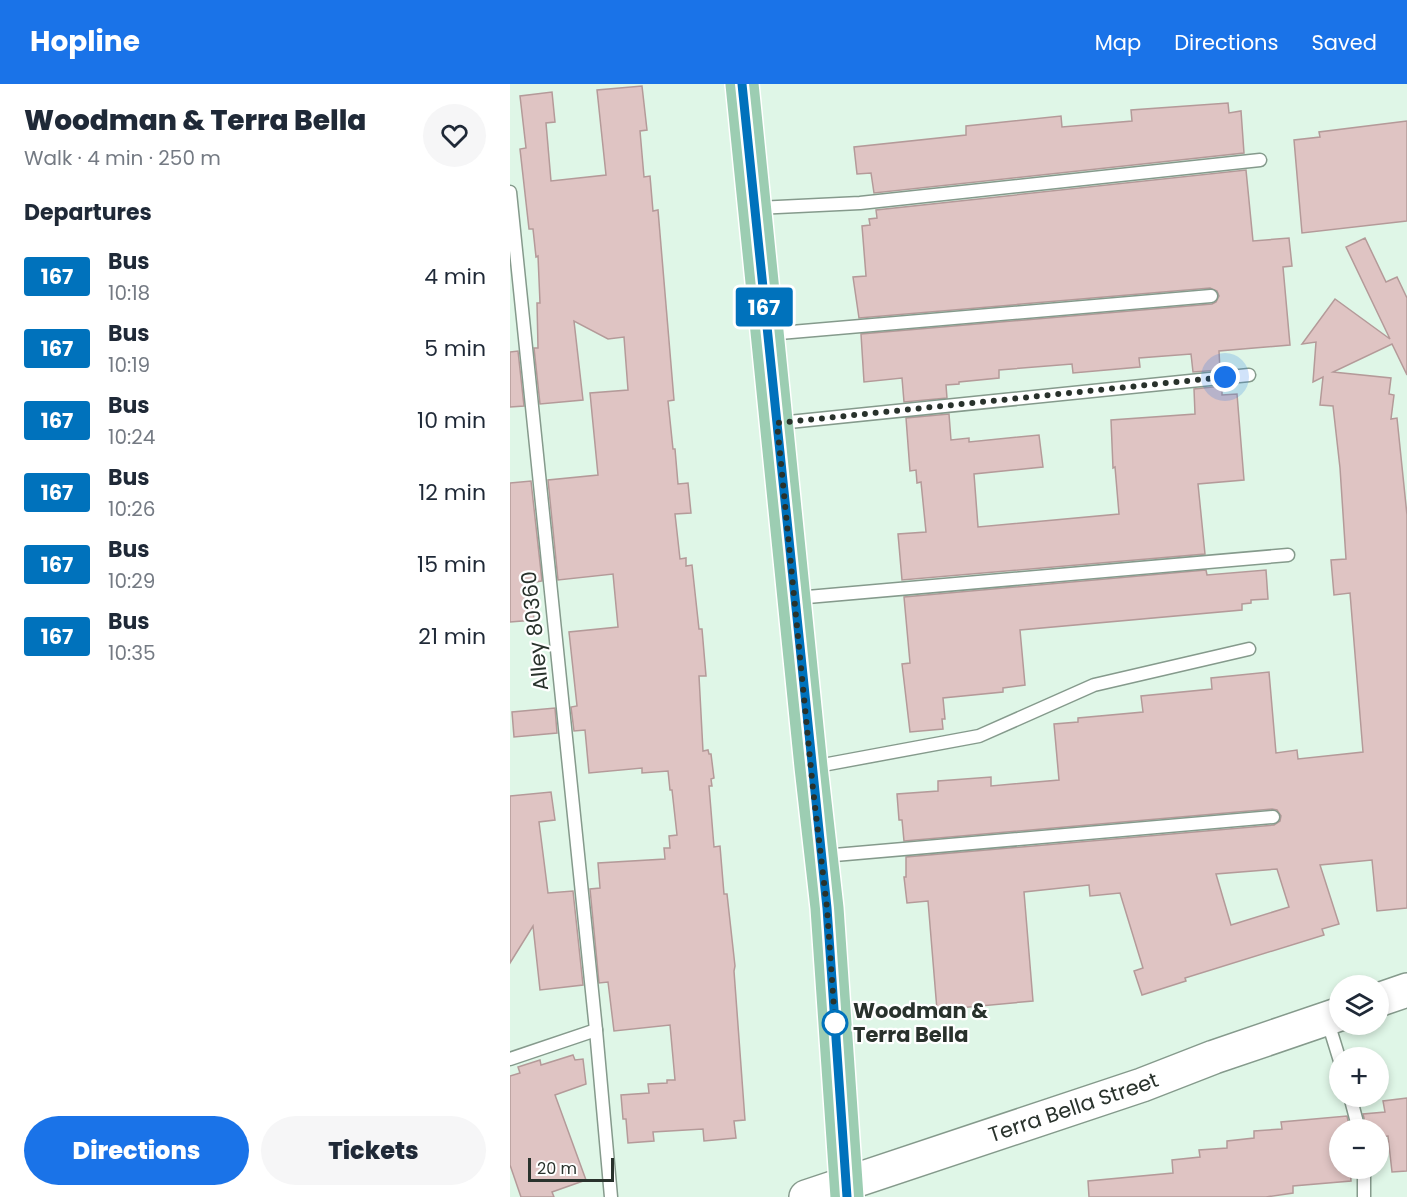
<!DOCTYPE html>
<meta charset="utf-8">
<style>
body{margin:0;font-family:Poppins,sans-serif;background:#f6f6f7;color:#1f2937;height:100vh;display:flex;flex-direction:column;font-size:22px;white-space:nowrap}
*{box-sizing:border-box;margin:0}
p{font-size:20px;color:#747a83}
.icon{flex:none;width:33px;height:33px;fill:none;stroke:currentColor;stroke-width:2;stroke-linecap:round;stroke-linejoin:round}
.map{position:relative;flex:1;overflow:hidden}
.sheet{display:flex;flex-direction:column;background:#fff;width:510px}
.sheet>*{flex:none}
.badge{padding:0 12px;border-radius:4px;font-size:21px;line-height:39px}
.fabs{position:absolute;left:819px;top:891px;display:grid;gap:12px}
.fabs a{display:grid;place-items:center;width:60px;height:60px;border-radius:50%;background:#fff;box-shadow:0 3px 9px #0003;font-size:30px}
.scale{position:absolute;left:18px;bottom:15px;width:86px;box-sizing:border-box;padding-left:6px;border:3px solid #29322c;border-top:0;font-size:16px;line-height:21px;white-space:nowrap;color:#29322c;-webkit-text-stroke:4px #fff;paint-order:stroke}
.you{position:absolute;width:30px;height:30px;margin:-15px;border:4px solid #fff;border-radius:50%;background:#1a73e8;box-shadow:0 0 0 9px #1a73e833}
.map>.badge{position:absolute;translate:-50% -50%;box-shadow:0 0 0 3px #fff}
h2{padding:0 24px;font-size:22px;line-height:54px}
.round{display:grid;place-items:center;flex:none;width:63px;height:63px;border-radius:32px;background:#f6f6f7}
.headline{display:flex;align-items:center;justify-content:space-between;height:102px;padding:0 24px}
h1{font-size:28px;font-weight:800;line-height:45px}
.cta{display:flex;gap:12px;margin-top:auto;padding:12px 24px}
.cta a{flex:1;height:69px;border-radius:36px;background:#1a73e8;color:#fff;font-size:24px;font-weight:800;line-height:69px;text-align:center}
.cta a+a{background:#f6f6f7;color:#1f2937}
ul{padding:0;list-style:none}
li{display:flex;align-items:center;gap:18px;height:72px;padding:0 24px}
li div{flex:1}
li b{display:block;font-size:22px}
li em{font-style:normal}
li .badge{min-width:66px;font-weight:700;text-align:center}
header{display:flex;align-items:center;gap:36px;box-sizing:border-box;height:84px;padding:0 30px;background:#1a73e8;color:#fff}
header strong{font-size:28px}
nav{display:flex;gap:33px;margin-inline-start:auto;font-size:21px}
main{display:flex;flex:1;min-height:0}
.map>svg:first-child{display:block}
.building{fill:#dfc4c3;stroke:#b49a99;stroke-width:1.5;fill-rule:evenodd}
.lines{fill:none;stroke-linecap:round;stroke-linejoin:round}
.lane-casing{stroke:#859a8c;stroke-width:15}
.secondary-casing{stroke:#859a8c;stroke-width:36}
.primary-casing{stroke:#fff;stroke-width:36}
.lane{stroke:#fff;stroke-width:12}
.secondary{stroke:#fff;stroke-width:33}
.primary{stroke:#9ccdb2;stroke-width:33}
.line-casing{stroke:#fff;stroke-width:14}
.line{stroke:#0072bc;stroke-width:9}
.walk{stroke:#29322c;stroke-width:6;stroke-dasharray:0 10.8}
.stop-dot{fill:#fff;stroke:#0072bc;stroke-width:3}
.labels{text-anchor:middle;stroke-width:4.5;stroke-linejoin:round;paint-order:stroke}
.street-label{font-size:21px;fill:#29322c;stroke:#fff}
.stop-label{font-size:21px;font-weight:bold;fill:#29322c;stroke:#fff;text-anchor:start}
</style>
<header>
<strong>Hopline</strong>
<nav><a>Map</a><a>Directions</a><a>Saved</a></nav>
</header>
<main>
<section class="sheet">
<div class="headline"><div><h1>Woodman &amp; Terra Bella</h1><p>Walk · 4 min · 250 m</p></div><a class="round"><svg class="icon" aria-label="heart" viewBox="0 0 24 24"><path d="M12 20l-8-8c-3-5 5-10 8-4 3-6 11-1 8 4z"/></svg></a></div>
<h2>Departures</h2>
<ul>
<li><span class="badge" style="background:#0072bc;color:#fff">167</span><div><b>Bus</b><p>10:18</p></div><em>4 min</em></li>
<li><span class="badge" style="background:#0072bc;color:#fff">167</span><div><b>Bus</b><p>10:19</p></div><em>5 min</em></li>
<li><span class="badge" style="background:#0072bc;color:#fff">167</span><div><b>Bus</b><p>10:24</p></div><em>10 min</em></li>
<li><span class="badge" style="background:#0072bc;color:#fff">167</span><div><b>Bus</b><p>10:26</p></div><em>12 min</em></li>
<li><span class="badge" style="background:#0072bc;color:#fff">167</span><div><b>Bus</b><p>10:29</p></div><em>15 min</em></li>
<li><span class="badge" style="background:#0072bc;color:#fff">167</span><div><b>Bus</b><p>10:35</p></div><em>21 min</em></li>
</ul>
<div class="cta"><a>Directions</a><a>Tickets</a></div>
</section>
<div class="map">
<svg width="897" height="1113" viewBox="0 0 897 1113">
<rect width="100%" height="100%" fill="#dff6e7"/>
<!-- building -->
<g class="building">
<polygon points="132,2 137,46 130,47 134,93 140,92 143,127 148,126 164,316 158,317 163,365 165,365 168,400 178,399 181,429 165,430 170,475 176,474 176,482 182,481 189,545 192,545 196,592 189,592 193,667 198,666 199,670 201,670 204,694 201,695 202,702 199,702 204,763 210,762 214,810 217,810 225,882 224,887 235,1036 224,1037 226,1054 194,1057 193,1045 143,1048 144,1057 118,1059 116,1035 113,1035 111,1011 139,1009 138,1000 157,999 157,996 165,996 160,941 104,947 98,898 89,899 80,805 90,804 88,779 155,775 154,764 160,764 159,752 167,751 162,706 160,706 158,687 132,689 132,684 79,689 75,646 64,647 61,623 67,622 59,548 108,543 103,490 48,496 38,396 88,391 80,309 118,306 114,253 98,255 64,237 73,316 30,320 24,264 28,264 27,219 30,219 28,172 26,173 23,145 19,145 10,65 16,64 10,12 42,8 45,38 36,39 41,97 96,91 87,6"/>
<polygon points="718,19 719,29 731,27 734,69 364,109 361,89 347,90 344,63 456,51 456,42 551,32 552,43 622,37 621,26"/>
<polygon points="897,37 897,137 792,149 784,56 810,53 809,48"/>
<polygon points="736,86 743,157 779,154 782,182 773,183 780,261 709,267 710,286 683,288 681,270 629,274 630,283 563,289 562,280 489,286 489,294 449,298 449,300 436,301 437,314 394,318 392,294 354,298 351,250 702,220 706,218 709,212 707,207 700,204 349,234 343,193 356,192 352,142 360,141 359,135 367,134 366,126"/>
<path d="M855,154l21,44 11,-5 10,21v77l-15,-31 -59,28 58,6 -2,16 5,1 -3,24 6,-1 10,97v393l-30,3 -5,-51 -52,5 19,59 -17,5 2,6 -139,43 1,3 -44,14 -8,-24 9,-3 -23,-75 -30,3 -1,-11 -65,7 9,109 -96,9 -9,-109 -21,2 -3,-26h2v-20l368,-32 6,-4 1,-5 -4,-6 -5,-1 -368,32 -2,-21h-3l-2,-26 41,-3v-10l53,-4v9l68,-6 -5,-56 24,-2v-4l65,-6 -2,-16 71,-7 -1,-11 58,-6 7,81 21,-3 1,9 65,-7 -13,-159 -16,2 -3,-35 15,-1 -6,-91 -7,-62 -13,-1 3,-28 -10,5 3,-40 -14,2 33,-45 55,40 -44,-92zM767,785l12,38 -58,18 -15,-51z"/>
<polygon points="8,267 14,322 0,323 0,268"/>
<polygon points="712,302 712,311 727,310 734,396 688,400 695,470 392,496 388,450 416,448 411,398 407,399 406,386 400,387 396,334 439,330 441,356 459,354 459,358 529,351 533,383 464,390 468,443 609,430 605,383 603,384 601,336 685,330 684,305"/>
<polygon points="21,397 32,497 21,499 24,536 0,538 0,399"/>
<polygon points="696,486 697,491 756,486 758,515 741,516 741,519 732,520 732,526 510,546 515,601 493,604 493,608 433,614 435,635 432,635 433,645 400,648 392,580 400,579 394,513"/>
<polygon points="45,624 47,649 4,653 2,628"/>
<polygon points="41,708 45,736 29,738 38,809 63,807 73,901 30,906 23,842 0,879 0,712"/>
<polygon points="63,971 65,976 73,975 76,1000 45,1011 76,1096 42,1108 44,1113 11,1113 0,1081 0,992 10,989 8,983 30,976 31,981"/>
<polygon points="897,1014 897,1087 882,1088 878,1052 868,1053 868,1046 857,1046 853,1030 875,1028 873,1017"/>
<polygon points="837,1032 840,1046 830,1046 830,1084 840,1084 841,1097 783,1102 783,1109 756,1113 579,1113 578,1097 663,1089 662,1076 690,1073 689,1066 717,1064 717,1057 744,1054 744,1047 772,1045 771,1038"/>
</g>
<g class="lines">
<!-- lane casing -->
<g class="lane-casing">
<g id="lane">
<polyline points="0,108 86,946 101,1113"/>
<polyline points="246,124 350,119 750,76"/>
<polyline points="258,250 701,212"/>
<polyline points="269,339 739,291"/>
<polyline points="286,514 778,471"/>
<polyline points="302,683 469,652 584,601 739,565"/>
<polyline points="313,772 763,733"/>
<polyline points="817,935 830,977"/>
<polyline points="0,975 86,946"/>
<polyline points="840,1012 849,1046"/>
<polyline points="854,1113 854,1084"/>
</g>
</g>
<!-- secondary casing -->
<g class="secondary-casing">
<g id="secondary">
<polyline points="868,916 897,906"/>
<path id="s1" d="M296,1113l336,-112 72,-28 126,-43"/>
</g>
</g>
<!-- primary casing -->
<g class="primary-casing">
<polyline id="primary" points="232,0 301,683 317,824 337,1113"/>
</g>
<!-- lane -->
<use href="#lane" class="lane"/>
<!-- secondary -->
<use href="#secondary" class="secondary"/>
<!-- primary -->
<use href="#primary" class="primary"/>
</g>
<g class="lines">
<!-- line casing -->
<g class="line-casing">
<polyline id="line" points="232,0 317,824 337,1113"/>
</g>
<!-- line -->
<use href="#line" class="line"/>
<!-- walk -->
<polyline class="walk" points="325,939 317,824 303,705 267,339 715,293"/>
</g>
<!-- markers -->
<circle class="stop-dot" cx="325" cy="939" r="12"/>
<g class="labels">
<!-- street labels -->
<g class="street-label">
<text transform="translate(25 547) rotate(-96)" y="7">Alley 80360</text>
<text dy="7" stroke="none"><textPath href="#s1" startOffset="282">Terra Bella Street</textPath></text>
</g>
<!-- stop labels -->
<g class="stop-label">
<text x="343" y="934">Woodman &amp;<tspan x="343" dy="24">Terra Bella</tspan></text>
</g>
</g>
</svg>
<div class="fabs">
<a><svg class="icon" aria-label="layers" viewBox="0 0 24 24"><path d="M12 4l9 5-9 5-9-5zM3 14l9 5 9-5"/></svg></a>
<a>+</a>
<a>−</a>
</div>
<div class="scale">20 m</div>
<div class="you" style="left:715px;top:293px"></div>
<b class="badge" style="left:254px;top:223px;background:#0072bc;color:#fff">167</b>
</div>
</main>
